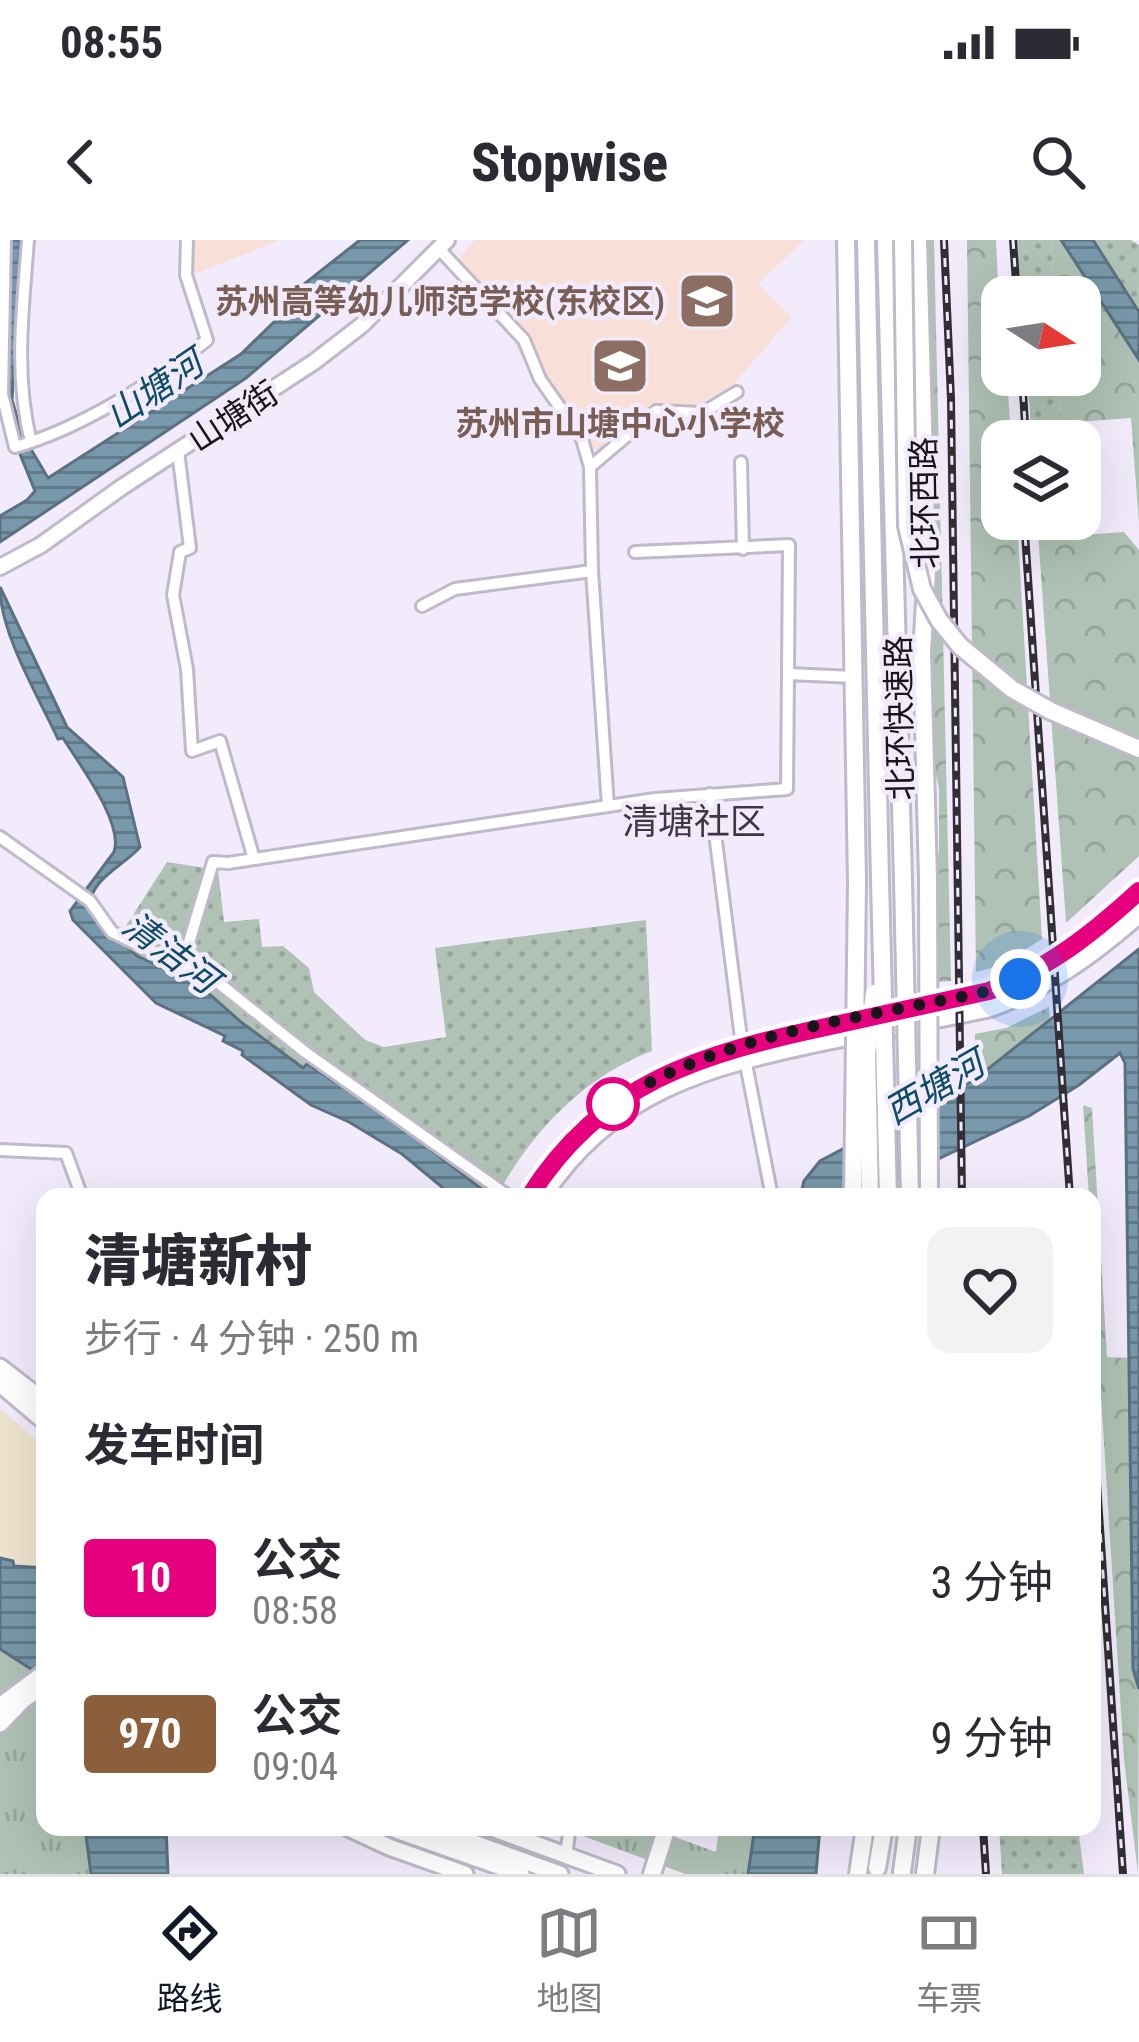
<!DOCTYPE html>
<html lang="zh">
<meta charset="utf-8">
<style>
body{margin:0;font-family:"Roboto Condensed","Noto Sans SC",sans-serif;background:#f2f2f3;color:#2b2b33;height:100vh;display:flex;flex-direction:column;font-size:45px;white-space:nowrap}
*{box-sizing:border-box;margin:0}
p{font-size:39px;color:#7c7c81}
.icon{flex:none;width:66px;height:66px;fill:none;stroke:currentColor;stroke-width:2;stroke-linecap:round;stroke-linejoin:round}
.map{position:relative;flex:1;overflow:hidden}
.sheet{position:absolute;left:36px;top:948px;width:1065px;height:648px;display:flex;flex-direction:column;background:#fff;border-radius:24px;box-shadow:0 12px 48px #0002}
.sheet>*{flex:none}
.badge{padding:0 24px;border-radius:9px;font-size:42px;line-height:78px}
.needle{width:78px;rotate:102deg}
.tools{position:absolute;left:981px;top:36px;display:grid;gap:24px}
.tools a{display:grid;place-items:center;width:120px;height:120px;border-radius:24px;background:#fff;box-shadow:0 12px 48px #0002;font-size:60px}
.you{position:absolute;width:60px;height:60px;margin:-30px;border:9px solid #fff;border-radius:50%;background:#1a73e8;box-shadow:0 0 0 18px #1a73e833}
.map>.badge{position:absolute;translate:-50% -50%;box-shadow:0 0 0 6px #fff}
h2{padding:0 48px;font-size:45px;line-height:108px}
.round{display:grid;place-items:center;flex:none;width:126px;height:126px;border-radius:24px;background:#f2f2f3}
.head{display:flex;align-items:center;justify-content:space-between;height:204px;padding:0 48px}
h1{font-size:57px;font-weight:800;line-height:90px}
ul{padding:0;list-style:none}
li{display:flex;align-items:center;gap:36px;height:156px;padding:0 48px}
li div{flex:1}
li b{display:block;font-size:45px}
li em{font-style:normal}
li .badge{min-width:132px;font-weight:700;text-align:center}
.status{display:flex;justify-content:space-between;align-items:center;height:84px;padding:0 60px;background:#fff;direction:ltr}
.status svg{height:33px;fill:currentColor}
header{display:flex;justify-content:space-between;align-items:center;height:156px;padding:0 48px;background:#fff;font-size:54px;font-weight:800}
.menu{display:flex;justify-content:space-around;align-items:center;height:168px;border-top:3px solid #e1e1e2;background:#fff;font-size:33px;color:#7c7c81}
.menu a{display:grid;justify-items:center;gap:6px}
.menu .on{color:#111827}
.map>svg:first-child{display:block}
.education{fill:#f8dfd7}
.medical{fill:#eee4cf}
.grass{fill:url(#grass-dots)}
.forest{fill:url(#forest-crowns)}
.park{fill:url(#park-tufts)}
.water{fill:url(#water-rules);stroke:#5b7080;stroke-width:3}
.lines{fill:none;stroke-linecap:round;stroke-linejoin:round}
.minor-casing{stroke:#bfb9c9;stroke-width:16}
.tertiary-casing{stroke:#bfb9c9;stroke-width:20}
.secondary-casing{stroke:#bfb9c9;stroke-width:21}
.primary-casing{stroke:#bfb9c9;stroke-width:22}
.trunk-casing{stroke:#bfb9c9;stroke-width:22}
.minor{stroke:#fff;stroke-width:10}
.tertiary{stroke:#fff;stroke-width:14}
.secondary{stroke:#fff;stroke-width:15}
.primary{stroke:#fff;stroke-width:16}
.trunk{stroke:#fff;stroke-width:16}
.rail-casing{stroke:#322e36;stroke-width:8}
.rail{stroke:#f2ebfc;stroke-width:3;stroke-dasharray:9;stroke-linecap:butt}
.primary-bridge-casing{stroke:#bfb9c9;stroke-width:22;stroke-linecap:butt}
.trunk-bridge-casing{stroke:#bfb9c9;stroke-width:22;stroke-linecap:butt}
.primary-bridge{stroke:#fff;stroke-width:16}
.trunk-bridge{stroke:#fff;stroke-width:16}
.line-casing{stroke:#fff;stroke-width:27}
.line{stroke:#e6007e;stroke-width:18}
.walk{stroke:#17141a;stroke-width:12;stroke-dasharray:0 21.6}
.stop-dot{fill:#fff;stroke:#e6007e;stroke-width:6}
.labels{text-anchor:middle;stroke-width:9;stroke-linejoin:round;paint-order:stroke}
.education-label{font-size:33px;font-weight:bold;fill:#785e54;stroke:#f2ebfc;text-anchor:end}
.street-label{font-size:33px;fill:#17141a;stroke:#f2ebfc}
.water-label{font-size:36px;font-style:italic;fill:#0d4b67;stroke:#f2ebfc}
.neighbourhood-label{font-size:36px;fill:#3d3744;stroke:#f2ebfc}
</style>
<div class="status"><b>08:55</b><svg viewBox="0 0 49 12"><path d="M0 12V9h3v3zM5 12V6h3v6zM10 12V3h3v9zM15 12V0h3v12zM26 1h20v11H26zM47 4h2v5h-2z"/></svg></div>
<header><svg class="icon" aria-label="back" viewBox="0 0 24 24"><path d="M15 5l-7 7 7 7"/></svg>Stopwise<svg class="icon" aria-label="search" viewBox="0 0 24 24"><circle cx="10" cy="10" r="6"/><path d="M15 15l6 6"/></svg></header>
<div class="map">
<svg width="1139" height="1634" viewBox="0 0 1139 1634">
<defs>
<pattern id="grass-dots" width="8" height="8" patternUnits="userSpaceOnUse" patternTransform="scale(3)"><rect width="8" height="8" fill="#afc2b5"/><path d="M2 2h.1M6 6h.1" fill="none" stroke="#96a69b" stroke-width="1.8" stroke-linecap="round"/></pattern>
<pattern id="forest-crowns" width="20" height="18" patternUnits="userSpaceOnUse" patternTransform="scale(3)"><rect width="20" height="18" fill="#afc2b5"/><path d="M2 6a3 3 0 1 1 6 0M12 15a3 3 0 1 1 6 0" fill="none" stroke="#96a69b"/></pattern>
<pattern id="park-tufts" width="24" height="20" patternUnits="userSpaceOnUse" patternTransform="scale(3)"><rect width="24" height="20" fill="#afc2b5"/><path d="M3 7l-1-3M5 7V3M7 7l1-3M15 17l-1-3M17 17v-4M19 17l1-3" fill="none" stroke="#96a69b"/></pattern>
<pattern id="water-rules" width="6" height="5" patternUnits="userSpaceOnUse" patternTransform="scale(3)"><rect width="6" height="5" fill="#7898ab"/><path d="M0 2.5h6" fill="none" stroke="#617b8a"/></pattern>
</defs>
<rect width="100%" height="100%" fill="#f2ebfc"/>
<!-- education -->
<g class="education">
<polygon points="192,0 281,0 194,34"/>
<polygon points="475,0 804,0 758,44 792,77 733,145 694,167 652,163 601,215 560,172 516,107 524,98 453,25"/>
</g>
<!-- medical -->
<polygon class="medical" points="0,1168 45,1209 45,1328 13,1326 13,1321 0,1318"/>
<!-- grass -->
<g class="grass">
<polygon points="1017,0 1051,0 1054,57 1020,57"/>
<polygon points="1093,0 1131,0 1139,5 1139,72"/>
<polygon points="1027,135 1059,135 1061,183 1031,186"/>
<path d="M167,622l51,8 6,52 35,-3 3,28 21,-1 26,22 5,24 51,48 19,7 62,-10 -11,-89 211,-28 6,131c-69,26 -121,82 -156,146h-4l-107,-83 -77,-50 -5,4 -62,-46 -43,-38 -61,-28 -20,-16z"/>
<polygon points="999,1587 1078,1587 1084,1634 1002,1634"/>
</g>
<!-- forest -->
<g class="forest">
<polygon points="923,0 934,0 951,741 936,742 934,640 939,612 939,548 929,504 932,331"/>
<polygon points="967,0 996,0 1002,135 1007,135 1011,201 1002,201 1002,279 1017,279 1042,699 999,726 976,732"/>
<polygon points="1051,0 1061,0 1139,120 1139,284 1131,178 1075,182 1076,201 1032,201 1031,186 1061,183 1059,135 1080,135 1080,57 1054,57"/>
<polygon points="1080,258 1083,295 1124,292 1139,310 1139,616 1066,683 1037,279 1080,279"/>
<polygon points="1049,767 1050,781 974,840 975,794 1006,788"/>
<polygon points="1083,865 1092,868 1107,1117 1129,1118 1133,1429 1139,1449 1138,1633 1124,1520 1092,1012 1092,957 1089,957"/>
</g>
<!-- park -->
<g class="park">
<polygon points="0,1409 45,1438 45,1587 85,1587 91,1634 0,1634"/>
<polygon points="559,1587 648,1587 716,1612 719,1587 755,1587 748,1634 685,1634"/>
</g>
<!-- water -->
<g class="water">
<polygon points="9,0 21,0 12,160 22,194 48,238 241,114 276,80 299,48 360,0 408,0 246,138 0,302 0,276 27,260 35,251 13,197 4,154"/>
<polygon points="1061,0 1093,0 1139,72 1139,120"/>
<path d="M0,347l67,140 56,50 17,70c-17,20 -56,34 -49,66l46,43 61,28 43,38 62,46 4,-4 78,50 107,83h-38l-52,-43 -53,-32 -38,-17 -69,-50 1,-4 -20,-10 2,-5 -69,-33 -83,-83 -3,-9 44,-59c10,-29 -35,-88 -51,-114l-5,1c-20,-43 -58,-106 -58,-152z"/>
<polygon points="1139,709 1139,1449 1133,1429 1125,823 1120,813 1079,845 1029,876 858,957 800,957 804,941 820,921 974,840"/>
<polygon points="0,1318 13,1321 14,1326 45,1328 45,1438 0,1409"/>
<polygon points="85,1587 166,1587 168,1634 91,1634"/>
<polygon points="755,1587 820,1587 816,1634 748,1634"/>
</g>
<g class="lines">
<!-- minor casing -->
<g class="minor-casing">
<g id="minor">
<path d="M5,0l-3,154 13,53c64,-18 140,-65 192,-107l-21,-65 1,-35"/>
<path d="M28,0c-5,68 -14,136 3,202"/>
<polyline points="439,9 524,100 540,139 582,199 590,227 592,331 608,566"/>
<polyline points="178,211 190,308 180,312 173,355 187,429 192,511 220,501 254,619"/>
<polyline points="741,222 743,309"/>
<polyline points="590,227 656,171 702,173 737,152"/>
<polyline points="635,312 789,305 788,434"/>
<polyline points="422,366 455,349 592,331"/>
<polyline points="710,554 742,806"/>
<polyline points="0,597 90,661 112,692 220,744 305,812 510,957"/>
<polyline points="182,726 213,622 228,623 655,559 787,549 788,434 854,437"/>
<polyline points="745,819 772,957"/>
<polyline points="0,910 66,913 82,957"/>
<polyline points="566,1615 570,1587"/>
</g>
</g>
<!-- tertiary casing -->
<g class="tertiary-casing">
<polyline id="tertiary" points="0,327 41,305 122,247 314,122 362,85 447,0"/>
</g>
<!-- secondary casing -->
<g class="secondary-casing">
<g id="secondary">
<path d="M529,957c72,-115 172,-143 297,-170 54,-12 109,-24 163,-36 60,-22 103,-57 150,-100"/>
<path d="M543,957c68,-106 167,-131 282,-155 55,-11 109,-22 164,-33 59,-21 103,-53 150,-94"/>
<polyline points="0,1127 45,1162"/>
<polyline points="0,1144 45,1182"/>
<polyline points="0,1466 45,1432"/>
<polyline points="0,1484 23,1460 45,1445"/>
<polyline points="346,1587 389,1607 465,1634"/>
<polyline points="387,1587 521,1634"/>
<polyline points="429,1587 560,1634"/>
<polyline points="489,1587 617,1634"/>
</g>
</g>
<!-- primary casing -->
<g class="primary-casing">
<g id="primary">
<polyline points="846,0 857,642"/>
<polyline points="918,0 927,329 922,412 928,639"/>
<polyline points="858,1634 865,1587"/>
<polyline points="925,1634 931,1587"/>
</g>
</g>
<!-- trunk casing -->
<g class="trunk-casing">
<g id="trunk">
<polyline points="866,0 880,641"/>
<polyline points="886,0 903,640"/>
<polyline points="877,1628 884,1587"/>
<polyline points="902,1632 908,1587"/>
<polyline points="652,1634 667,1587"/>
</g>
</g>
<!-- minor -->
<use href="#minor" class="minor"/>
<!-- tertiary -->
<use href="#tertiary" class="tertiary"/>
<!-- secondary -->
<use href="#secondary" class="secondary"/>
<!-- primary -->
<use href="#primary" class="primary"/>
<!-- trunk -->
<use href="#trunk" class="trunk"/>
<!-- rail casing -->
<g class="rail-casing">
<g id="rail">
<polyline points="944,0 951,159 962,957"/>
<polyline points="1013,0 1017,57"/>
<polyline points="1022,135 1026,201"/>
<polyline points="1024,279 1070,957"/>
<polyline points="1092,1168 1123,1634"/>
<polyline points="983,1587 986,1634"/>
</g>
</g>
<!-- rail -->
<use href="#rail" class="rail"/>
<!-- primary-bridge casing -->
<g class="primary-bridge-casing">
<g id="primary-bridge">
<polyline points="903,0 907,286 922,349 939,380 960,406 1012,449 1051,471 1139,509"/>
<polyline points="928,639 929,957"/>
<polyline points="853,957 857,642"/>
</g>
</g>
<!-- trunk-bridge casing -->
<g class="trunk-bridge-casing">
<g id="trunk-bridge">
<polyline points="903,640 910,957"/>
<polyline points="880,641 888,957"/>
<polyline points="870,957 867,814 874,753"/>
</g>
</g>
<!-- primary-bridge -->
<use href="#primary-bridge" class="primary-bridge"/>
<!-- trunk-bridge -->
<use href="#trunk-bridge" class="trunk-bridge"/>
</g>
<g class="lines">
<!-- line casing -->
<g class="line-casing">
<path id="line" d="M529,957c73,-115 171,-143 297,-170 54,-12 109,-24 163,-36 60,-23 103,-57 150,-100"/>
</g>
<!-- line -->
<use href="#line" class="line"/>
<!-- walk -->
<path class="walk" d="M613,864c110,-72 250,-86 376,-113l31,-12"/>
</g>
<!-- icons -->
<defs>
<g id="university-square" transform="scale(3)"><rect x="-9" y="-9" width="18" height="18" rx="4" fill="#8d6e63" stroke="#f2ebfc"/><path d="M0-5L7-2L0 1L-7-2ZM-4 1L0 2.5L4 1V4Q0 6-4 4Z" fill="#fff"/></g>
<g id="school-square" transform="scale(3)"><rect x="-9" y="-9" width="18" height="18" rx="4" fill="#8d6e63" stroke="#f2ebfc"/><path d="M0-5L7-2L0 1L-7-2ZM-4 1L0 2.5L4 1V4Q0 6-4 4Z" fill="#fff"/></g>
</defs>
<g fill-rule="evenodd">
<use href="#university-square" x="707" y="61"/>
<use href="#school-square" x="620" y="126"/>
</g>
<!-- markers -->
<circle class="stop-dot" cx="613" cy="864" r="24"/>
<g class="labels">
<!-- education labels -->
<g class="education-label">
<text x="665" y="73">苏州高等幼儿师范学校(东校区)</text>
<text x="620" y="195" text-anchor="middle">苏州市山塘中心小学校</text>
</g>
<!-- street labels -->
<g class="street-label">
<text transform="translate(233 176) rotate(-33)" y="12">山塘街</text>
<text transform="translate(924 263) rotate(-91)" y="12">北环西路</text>
<text transform="translate(899 478) rotate(-91)" y="12">北环快速路</text>
</g>
<!-- water labels -->
<g class="water-label">
<text transform="translate(154 149) rotate(-34)" y="13">山塘河</text>
<text transform="translate(171 712) rotate(37)" y="13">清洁河</text>
<text transform="translate(934 847) rotate(-30)" y="13">西塘河</text>
</g>
<!-- neighbourhood labels -->
<g class="neighbourhood-label">
<text x="694" y="594">清塘社区</text>
</g>
</g>
</svg>
<div class="tools">
<a><svg class="needle" viewBox="-14 -14 28 28"><path d="M0-13l5 13h-10z" fill="#e53935"/><path d="M0 13l5-13h-10z" fill="#7c7c81"/></svg></a>
<a><svg class="icon" aria-label="layers" viewBox="0 0 24 24"><path d="M12 4l9 5-9 5-9-5zM3 14l9 5 9-5"/></svg></a>
</div>
<div class="you" style="left:1020px;top:739px"></div>
<section class="sheet">
<div class="head"><div><h1>清塘新村</h1><p>步行 · 4 分钟 · 250 m</p></div><a class="round"><svg class="icon" aria-label="heart" viewBox="0 0 24 24"><path d="M12 20l-8-8c-3-5 5-10 8-4 3-6 11-1 8 4z"/></svg></a></div>
<h2>发车时间</h2>
<ul>
<li><span class="badge" style="background:#e6007e;color:#fff">10</span><div><b>公交</b><p>08:58</p></div><em>3 分钟</em></li>
<li><span class="badge" style="background:#8b5e3c;color:#fff">970</span><div><b>公交</b><p>09:04</p></div><em>9 分钟</em></li>
</ul>
</section>
</div>
<nav class="menu">
<a class="on"><svg class="icon" aria-label="directions" viewBox="0 0 24 24"><path d="M12 3l9 9-9 9-9-9zM9 14v-3h6M13 9l2 2-2 2"/></svg>路线</a>
<a><svg class="icon" aria-label="map" viewBox="0 0 24 24"><path d="M3 6l6-2 6 2 6-2v14l-6 2-6-2-6 2zM9 4v14M15 6v14"/></svg>地图</a>
<a><svg class="icon" aria-label="tickets" viewBox="0 0 24 24"><path d="M3 7h18v10H3zM15 7v10"/></svg>车票</a>
</nav>
